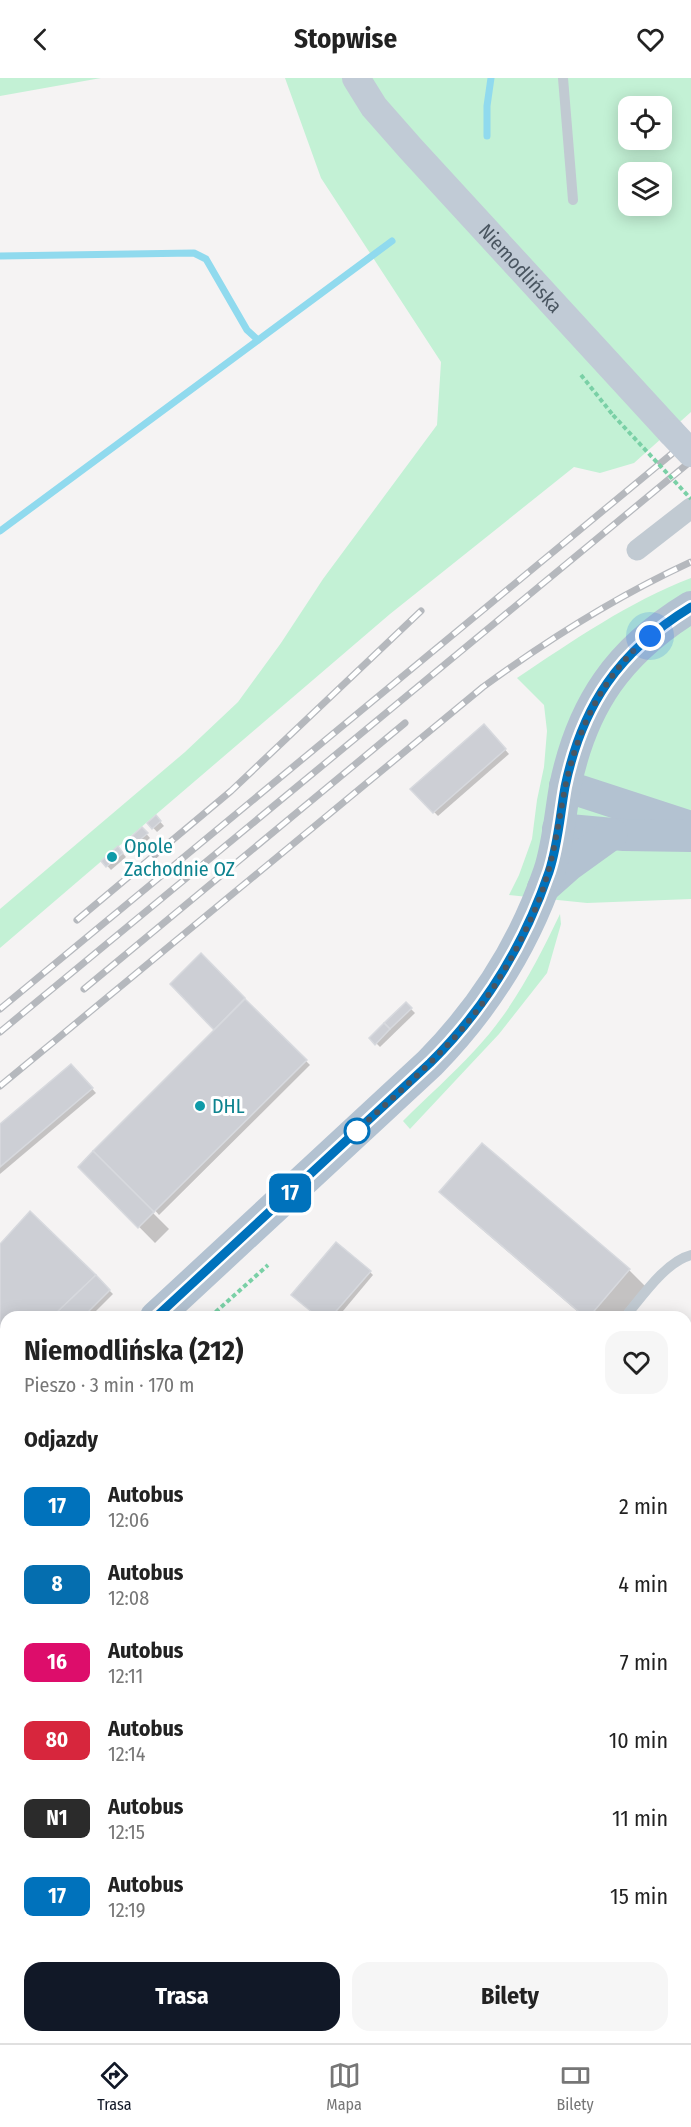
<!DOCTYPE html>
<html lang="pl">
<meta charset="utf-8">
<style>
body{margin:0;font-family:"Fira Sans Condensed",sans-serif;background:#f6f6f6;color:#222;height:100vh;display:flex;flex-direction:column;font-size:22px;white-space:nowrap}
*{box-sizing:border-box;margin:0}
p{font-size:20px;color:#767676}
.icon{flex:none;width:33px;height:33px;fill:none;stroke:currentColor;stroke-width:2;stroke-linecap:round;stroke-linejoin:round}
.map{position:relative;flex:1;overflow:hidden}
.details{position:absolute;left:0px;top:1233px;width:692px;height:732px;display:flex;flex-direction:column;background:#fff;border-radius:18px 18px 0 0;box-shadow:0 3px 15px #0003}
.details>*{flex:none}
.badge{padding:0 12px;border-radius:9px;font-size:21px;line-height:39px}
.buttons{position:absolute;left:618px;top:18px;display:grid;gap:12px}
.buttons a{display:grid;place-items:center;width:54px;height:54px;border-radius:12px;background:#fff;box-shadow:0 3px 15px #0003;font-size:30px}
.you{position:absolute;width:30px;height:30px;margin:-15px;border:4px solid #fff;border-radius:50%;background:#1a73e8;box-shadow:0 0 0 9px #1a73e833}
.map>.badge{position:absolute;translate:-50% -50%;box-shadow:0 0 0 3px #fff}
h2{padding:0 24px;font-size:22px;line-height:54px}
.round{display:grid;place-items:center;flex:none;width:63px;height:63px;border-radius:18px;background:#f6f6f6}
.headline{display:flex;align-items:center;justify-content:space-between;height:102px;padding:0 24px}
h1{font-size:28px;font-weight:700;line-height:45px}
.cta{display:flex;gap:12px;margin-top:auto;padding:12px 24px}
.cta a{flex:1;height:69px;border-radius:18px;background:#111827;color:#fff;font-size:24px;font-weight:700;line-height:69px;text-align:center}
.cta a+a{background:#f6f6f6;color:#222}
ul{padding:0;list-style:none}
li{display:flex;align-items:center;gap:18px;height:78px;padding:0 24px}
li div{flex:1}
li b{display:block;font-size:22px}
li em{font-style:normal}
li .badge{min-width:66px;font-weight:700;text-align:center}
header{display:flex;justify-content:space-between;align-items:center;height:78px;padding:0 24px;background:#fff;font-size:27px;font-weight:700}
.tab-bar{display:flex;justify-content:space-around;align-items:center;height:84px;border-top:2px solid #e0e0e0;background:#fff;font-size:16px;color:#767676}
.tab-bar a{display:grid;justify-items:center;gap:3px}
.tab-bar .selected{color:#111827}
.map>svg:first-child{display:block}
.green{fill:#c3f1d5;fill-rule:evenodd}
.shadow{fill:#0003}
.lines{fill:none;stroke-linecap:round;stroke-linejoin:round}
.stream{stroke:#90daee;stroke-width:7}
.building{fill:#cdcfd5;stroke:#d7d9de;stroke-width:1.5}
.path{stroke:#7ad0a6;stroke-width:4;stroke-dasharray:4.5 3;stroke-linecap:butt}
.service{stroke:#c1cad2;stroke-width:10}
.minor{stroke:#c1cad2;stroke-width:21}
.secondary{stroke:#c1cbd6;stroke-width:28}
.primary{stroke:#b3c2d1;stroke-width:32}
.rail-casing{stroke:#b5b8bd;stroke-width:7}
.rail{stroke:#fff;stroke-width:4.5;stroke-dasharray:14;stroke-linecap:butt}
.path-bridge{stroke:#7ad0a6;stroke-width:4;stroke-dasharray:4.5 3;stroke-linecap:butt}
.secondary-bridge{stroke:#c1cbd6;stroke-width:28}
.line-casing{stroke:#fff;stroke-width:14}
.line{stroke:#0072bc;stroke-width:9}
.walk{stroke:#4a5661;stroke-width:6;stroke-dasharray:0 10.8}
.culture-dot{fill:#0f9aa8;stroke:#fff;stroke-width:2}
.stop-dot{fill:#fff;stroke:#0072bc;stroke-width:3}
.labels{text-anchor:middle;stroke-width:6;stroke-linejoin:round;paint-order:stroke}
.street-label{font-size:20px;fill:#4a5661;stroke:#fff}
.culture-label{font-size:20px;fill:#0d838f;stroke:#fff;text-anchor:start}
</style>
<header><svg class="icon" aria-label="back" viewBox="0 0 24 24"><path d="M15 5l-7 7 7 7"/></svg>Stopwise<svg class="icon" aria-label="heart" viewBox="0 0 24 24"><path d="M12 20l-8-8c-3-5 5-10 8-4 3-6 11-1 8 4z"/></svg></header>
<div class="map">
<svg width="691" height="1965" viewBox="0 0 691 1965">
<rect width="100%" height="100%" fill="#f5f3f3"/>
<!-- green -->
<g class="green">
<polygon points="0,0 101,0 0,18"/>
<path d="M285,0h406v334l-57,51 -34,10 -26,-6 -184,147 -390,334v-39l185,-157 53,-50 43,-59 42,-64 114,-154 4,-63 -120,-184zM628,28h34v34h-34zM628,94h34v34h-34z"/>
<path d="M691,500v321l-104,4 -78,-8 10,-20 13,-36 5,-39 7,-33 3,-36 -3,-26 -27,-27c54,-36 113,-77 174,-100z"/>
<path d="M560,836l1,10 -14,49 -48,61 -89,95 -7,-8c24,-24 49,-46 72,-71 37,-39 62,-88 85,-136z"/>
</g>
<!-- shadow -->
<g class="shadow">
<polygon points="484,648 509,676 438,738 412,711"/>
<polygon points="156,739 164,748 157,754 149,745"/>
<polygon points="142,751 150,760 135,773 127,764"/>
<polygon points="118,770 126,779 111,792 103,783"/>
<polygon points="201,878 310,987 159,1137 153,1130 153,1135 169,1151 155,1165 80,1089 217,952 172,906"/>
<polygon points="406,926 415,935 380,969 371,960"/>
<polygon points="71,988 96,1015 0,1096 0,1048"/>
<polygon points="441,1114 629,1192 645,1208 619,1239 584,1239 457,1130"/>
<polygon points="30,1135 113,1216 90,1239 6,1239 6,1320 0,1314 0,1168"/>
<polygon points="370,1194 373,1197 338,1239 319,1239"/>
<polygon points="686,1710 691,1715 691,1756 686,1751"/>
<polygon points="0,1716 6,1722 6,1733 0,1740"/>
<polygon points="686,1869 691,1873 691,1936 686,1932"/>
<polygon points="0,1944 6,1950 6,1959 16,1959 21,1965 0,1965"/>
<polygon points="258,1959 317,1959 312,1965 253,1965"/>
</g>
<g class="lines">
<!-- stream -->
<g class="stream">
<polyline points="487,58 487,28 491,0"/>
<polyline points="0,178 194,175 206,181 247,252 258,262"/>
<polyline points="0,453 392,163"/>
</g>
</g>
<!-- building -->
<g class="building">
<polygon points="484,646 506,671 433,735 410,711"/>
<polygon points="156,737 161,743 152,751 147,745"/>
<polygon points="142,749 148,755 130,770 125,764"/>
<polygon points="118,768 123,775 106,789 101,783"/>
<polygon points="201,875 245,920 214,952 170,906"/>
<polygon points="245,921 307,982 154,1134 93,1073"/>
<polygon points="406,924 412,930 390,951 384,945"/>
<polygon points="384,945 390,951 375,967 369,960"/>
<polygon points="71,986 93,1010 0,1089 0,1046"/>
<polygon points="482,1065 630,1191 589,1239 585,1239 439,1114"/>
<polygon points="93,1073 154,1134 138,1150 78,1089"/>
<polygon points="30,1133 96,1197 52,1239 6,1239 6,1285 0,1291 0,1166"/>
<polygon points="336,1164 371,1193 331,1239 318,1239 291,1217"/>
<polygon points="96,1197 110,1212 83,1239 52,1239"/>
<polygon points="6,1285 6,1316 3,1319 0,1317 0,1291"/>
<polygon points="686,1708 691,1713 691,1757 686,1752"/>
<polygon points="686,1867 691,1872 691,1937 686,1933"/>
<polygon points="0,1942 6,1948 6,1959 11,1959 5,1965 0,1965"/>
<polygon points="256,1959 310,1959 306,1965 251,1965"/>
<polygon points="550,1959 610,1959 617,1965 557,1965"/>
</g>
<g class="lines">
<!-- path -->
<g class="path">
<polyline points="581,297 613,337"/>
<polyline points="210,1239 268,1187"/>
<polyline points="0,1436 6,1431"/>
</g>
<!-- service -->
<g class="service">
<polyline points="563,0 573,122"/>
<path d="M625,1239c16,-19 41,-56 66,-62"/>
<polyline points="686,1580 691,1574"/>
<polyline points="0,1858 6,1863"/>
<polyline points="105,1959 111,1965"/>
<polyline points="350,1965 356,1959"/>
</g>
<!-- minor -->
<polyline class="minor" points="637,472 691,430"/>
<!-- secondary -->
<path class="secondary" id="s1" d="M356,0l18,29 37,42 260,283"/>
<!-- primary -->
<g class="primary">
<polyline points="565,708 691,749"/>
<polyline points="558,751 624,757 691,758"/>
<polyline points="543,810 569,787 612,756"/>
<path d="M156,1239l274,-254c54,-55 94,-118 119,-191 9,-27 11,-57 16,-85 17,-83 54,-136 126,-180"/>
<polyline points="0,1387 6,1381"/>
</g>
<!-- rail casing -->
<g class="rail-casing">
<g id="rail">
<polyline points="77,842 231,713 421,533"/>
<polyline points="84,911 405,645"/>
<polyline points="0,931 691,360"/>
<polyline points="0,954 691,383"/>
<path d="M0,1008l483,-399c66,-48 134,-91 208,-125"/>
</g>
</g>
<!-- rail -->
<use href="#rail" class="rail"/>
<!-- path-bridge -->
<polyline class="path-bridge" points="613,337 691,421"/>
<!-- secondary-bridge -->
<polyline class="secondary-bridge" points="671,354 691,375"/>
</g>
<g class="lines">
<!-- line casing -->
<g class="line-casing">
<path id="line" d="M156,1239l274,-254c55,-54 94,-118 119,-191 9,-27 11,-57 16,-85 17,-82 54,-136 126,-180"/>
</g>
<!-- line -->
<use href="#line" class="line"/>
<!-- walk -->
<path class="walk" d="M357,1053l-6,5c38,-35 78,-69 112,-108 30,-35 53,-75 71,-116 18,-40 23,-82 31,-124 12,-58 38,-114 85,-152"/>
</g>
<!-- markers -->
<g class="culture-dot">
<circle cx="112" cy="779" r="6"/>
<circle cx="200" cy="1028" r="6"/>
</g>
<circle class="stop-dot" cx="357" cy="1053" r="12"/>
<g class="labels">
<!-- street labels -->
<g class="street-label">
<text dy="7" stroke="none"><textPath href="#s1" startOffset="252">Niemodlińska</textPath></text>
</g>
<!-- culture labels -->
<g class="culture-label">
<text x="124" y="775">Opole<tspan x="124" dy="23">Zachodnie OZ</tspan></text>
<text x="212" y="1035">DHL</text>
</g>
</g>
</svg>
<div class="buttons">
<a><svg class="icon" aria-label="locate" viewBox="0 0 24 24"><circle cx="12" cy="12" r="6"/><path d="M12 2v4M12 18v4M2 12h4M18 12h4"/></svg></a>
<a><svg class="icon" aria-label="layers" viewBox="0 0 24 24"><path d="M12 4l9 5-9 5-9-5zM3 14l9 5 9-5"/></svg></a>
</div>
<div class="you" style="left:650px;top:558px"></div>
<b class="badge" style="left:290px;top:1115px;background:#0072bc;color:#fff">17</b>
<section class="details">
<div class="headline"><div><h1>Niemodlińska (212)</h1><p>Pieszo · 3 min · 170 m</p></div><a class="round"><svg class="icon" aria-label="heart" viewBox="0 0 24 24"><path d="M12 20l-8-8c-3-5 5-10 8-4 3-6 11-1 8 4z"/></svg></a></div>
<h2>Odjazdy</h2>
<ul>
<li><span class="badge" style="background:#0072bc;color:#fff">17</span><div><b>Autobus</b><p>12:06</p></div><em>2 min</em></li>
<li><span class="badge" style="background:#056eaf;color:#fff">8</span><div><b>Autobus</b><p>12:08</p></div><em>4 min</em></li>
<li><span class="badge" style="background:#dd0d6b;color:#fff">16</span><div><b>Autobus</b><p>12:11</p></div><em>7 min</em></li>
<li><span class="badge" style="background:#d7263d;color:#fff">80</span><div><b>Autobus</b><p>12:14</p></div><em>10 min</em></li>
<li><span class="badge" style="background:#2b2b2b;color:#fff">N1</span><div><b>Autobus</b><p>12:15</p></div><em>11 min</em></li>
<li><span class="badge" style="background:#0072bc;color:#fff">17</span><div><b>Autobus</b><p>12:19</p></div><em>15 min</em></li>
</ul>
<div class="cta"><a>Trasa</a><a>Bilety</a></div>
</section>
</div>
<nav class="tab-bar">
<a class="selected"><svg class="icon" aria-label="directions" viewBox="0 0 24 24"><path d="M12 3l9 9-9 9-9-9zM9 14v-3h6M13 9l2 2-2 2"/></svg>Trasa</a>
<a><svg class="icon" aria-label="map" viewBox="0 0 24 24"><path d="M3 6l6-2 6 2 6-2v14l-6 2-6-2-6 2zM9 4v14M15 6v14"/></svg>Mapa</a>
<a><svg class="icon" aria-label="tickets" viewBox="0 0 24 24"><path d="M3 7h18v10H3zM15 7v10"/></svg>Bilety</a>
</nav>
